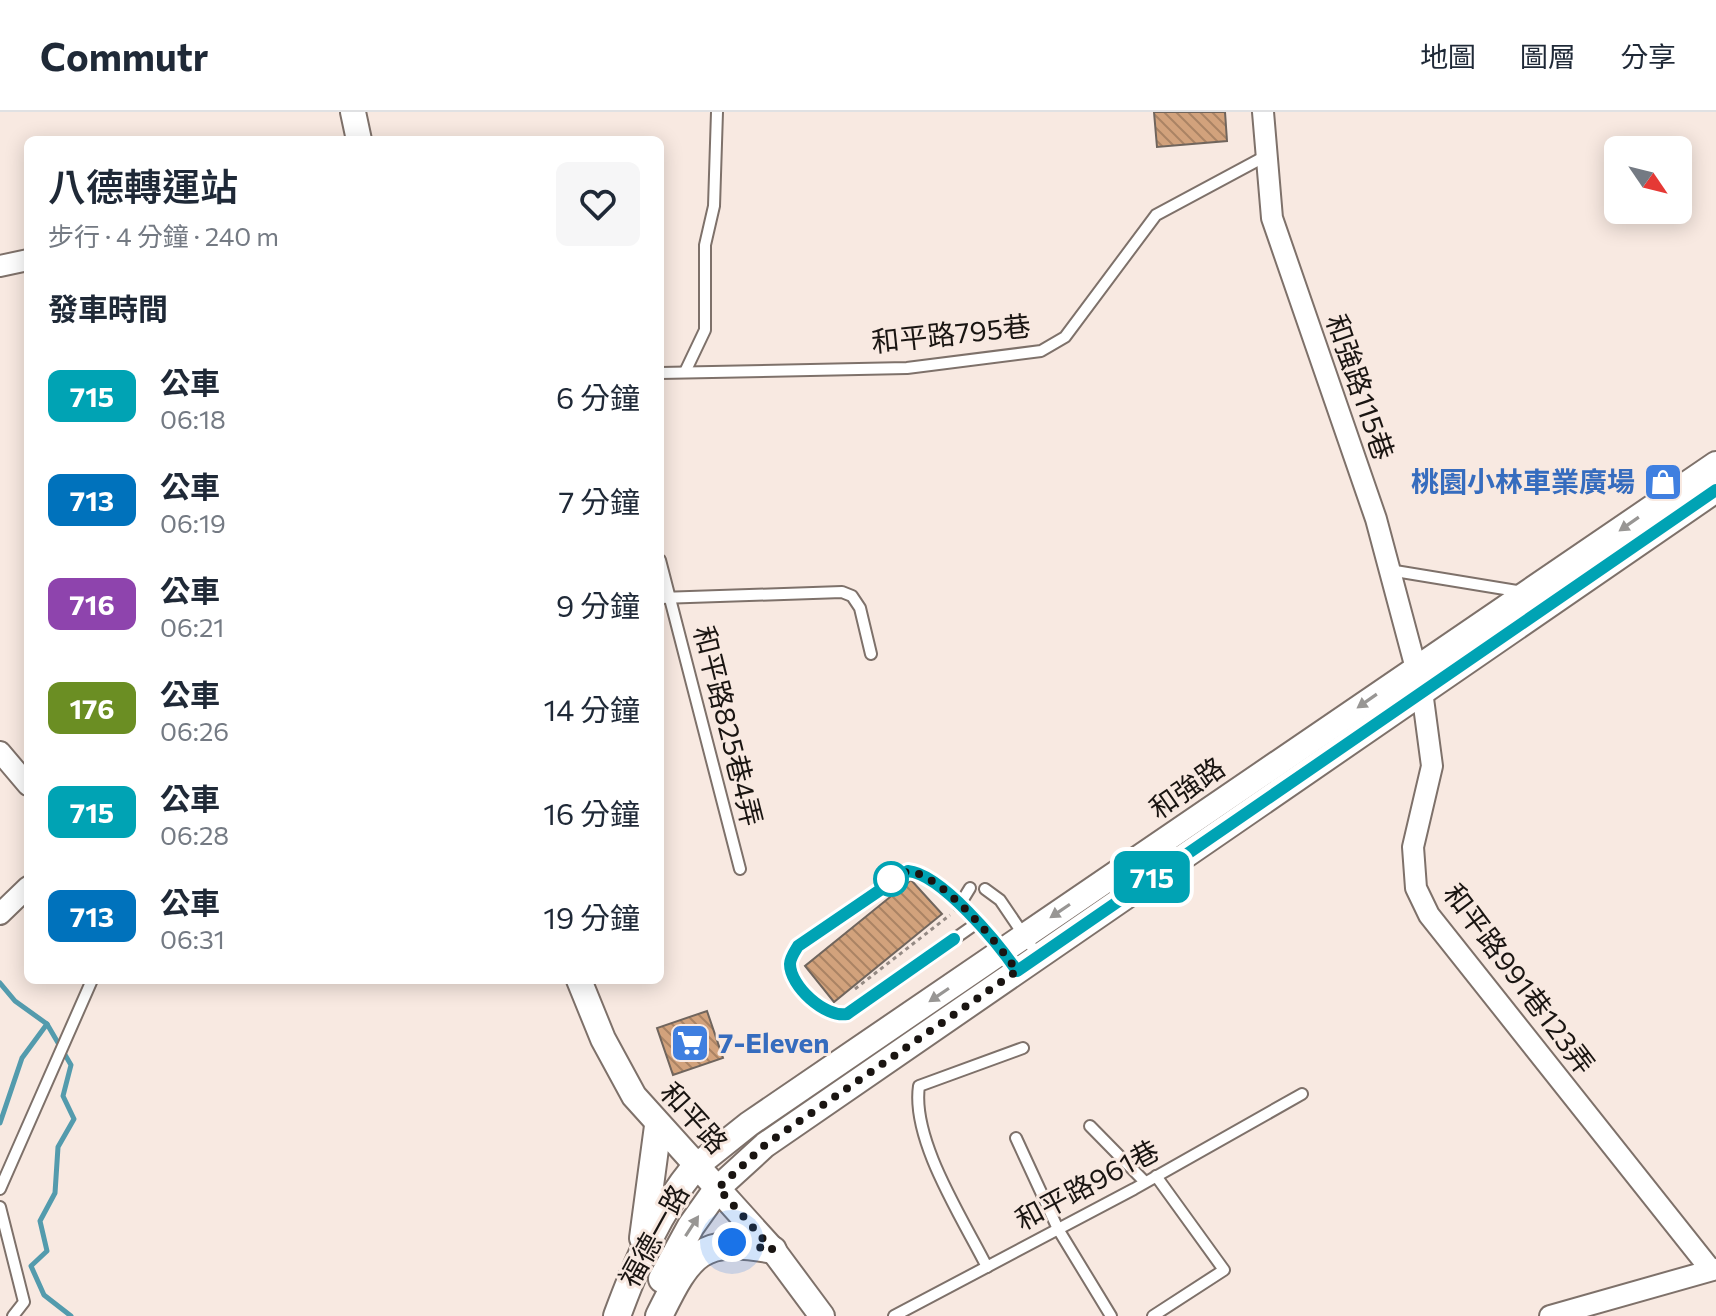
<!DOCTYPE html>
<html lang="zh-TW">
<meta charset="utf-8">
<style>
body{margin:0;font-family:Commissioner,"Noto Sans TC",sans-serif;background:#f6f6f7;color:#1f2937;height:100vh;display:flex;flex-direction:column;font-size:30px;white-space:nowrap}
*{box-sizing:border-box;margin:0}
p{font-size:26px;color:#747a83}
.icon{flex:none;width:44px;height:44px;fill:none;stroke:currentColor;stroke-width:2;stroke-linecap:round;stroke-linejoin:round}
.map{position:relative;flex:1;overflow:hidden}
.sheet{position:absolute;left:24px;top:24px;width:640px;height:848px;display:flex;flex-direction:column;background:#fff;border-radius:12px;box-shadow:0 4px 20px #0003}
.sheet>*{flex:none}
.badge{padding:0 16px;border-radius:12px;font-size:28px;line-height:52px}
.needle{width:52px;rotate:125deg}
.tools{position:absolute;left:1604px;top:24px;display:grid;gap:16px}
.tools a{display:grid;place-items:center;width:88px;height:88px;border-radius:12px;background:#fff;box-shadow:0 4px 20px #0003;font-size:40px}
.you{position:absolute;width:40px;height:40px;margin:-20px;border:6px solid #fff;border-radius:50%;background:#1a73e8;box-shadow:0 0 0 12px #1a73e833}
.map>.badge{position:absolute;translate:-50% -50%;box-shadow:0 0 0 4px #fff}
h2{padding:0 24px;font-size:30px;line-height:72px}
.round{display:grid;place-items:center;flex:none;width:84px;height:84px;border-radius:12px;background:#f6f6f7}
.overview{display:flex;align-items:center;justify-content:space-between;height:136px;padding:0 24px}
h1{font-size:38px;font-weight:600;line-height:60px}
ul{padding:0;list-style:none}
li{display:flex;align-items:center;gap:24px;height:104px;padding:0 24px}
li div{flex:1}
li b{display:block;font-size:30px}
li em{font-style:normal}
li .badge{min-width:88px;font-weight:700;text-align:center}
header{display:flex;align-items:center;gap:48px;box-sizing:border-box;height:112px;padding:0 40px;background:#fff;border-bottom:2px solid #e0e1e3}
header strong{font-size:38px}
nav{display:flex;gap:44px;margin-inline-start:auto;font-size:28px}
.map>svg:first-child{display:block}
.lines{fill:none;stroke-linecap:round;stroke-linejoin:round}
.stream{stroke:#539bad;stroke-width:5}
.building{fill:url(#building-back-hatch);stroke:#70655d;stroke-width:2}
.service-casing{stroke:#7e716a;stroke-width:14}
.minor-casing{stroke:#7e716a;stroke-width:24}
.tertiary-casing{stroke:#7e716a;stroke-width:28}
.secondary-casing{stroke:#7e716a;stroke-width:30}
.path{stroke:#958a84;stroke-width:3;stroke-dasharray:4 4;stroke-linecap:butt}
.service{stroke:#fff;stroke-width:10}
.minor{stroke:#fff;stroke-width:20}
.tertiary{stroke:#fff;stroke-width:24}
.secondary{stroke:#fff;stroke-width:26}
.oneway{fill:#989694}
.line-casing{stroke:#fff;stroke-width:18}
.line{stroke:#00a3b4;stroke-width:12}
.walk{stroke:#1a1512;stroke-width:8;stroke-dasharray:0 14.4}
.stop-dot{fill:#fff;stroke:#00a3b4;stroke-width:4}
.labels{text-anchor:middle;stroke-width:6;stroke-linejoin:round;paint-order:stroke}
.street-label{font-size:28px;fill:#1a1512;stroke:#f8e9e1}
.shop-label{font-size:28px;font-weight:bold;fill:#366cbe;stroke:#f8e9e1;text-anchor:end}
</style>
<header>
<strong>Commutr</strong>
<nav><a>地圖</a><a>圖層</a><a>分享</a></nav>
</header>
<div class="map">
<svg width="1716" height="1204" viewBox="0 0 1716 1204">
<defs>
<pattern id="building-back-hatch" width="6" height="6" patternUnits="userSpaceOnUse" patternTransform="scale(2)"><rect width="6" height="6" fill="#d2a27c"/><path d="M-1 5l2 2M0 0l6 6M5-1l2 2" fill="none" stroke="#aa8364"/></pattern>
</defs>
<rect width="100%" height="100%" fill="#f8e9e1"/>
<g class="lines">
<!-- stream -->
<g class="stream">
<polyline points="0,871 15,889 47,912 71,953 63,984 74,1007 58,1035 55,1081 40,1109 47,1139 31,1154 44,1183 71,1204"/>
<polyline points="0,1011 22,946 47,912"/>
</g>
</g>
<!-- building -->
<g class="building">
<polygon points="1154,0 1225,0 1227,29 1157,35"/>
<polygon points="911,768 942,802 834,890 805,854"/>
<polygon points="707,899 723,946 673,963 657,916"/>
</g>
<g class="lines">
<!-- service casing -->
<g class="service-casing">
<g id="service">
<polyline points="685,260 705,218 705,133 714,94 717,0"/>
<polyline points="660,261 907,256 1041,239 1065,225 1156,103 1264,45"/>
<polyline points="660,448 740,757"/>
<polyline points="1389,458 1523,480"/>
<polyline points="660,486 842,480 852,484 860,496 871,542"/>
<polyline points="985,777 1000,788 1038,844"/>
<polyline points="959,794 970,776"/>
<path d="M977,811l-130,91c-22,3 -57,-28 -57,-50 0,-6 5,-13 8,-18l110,-75c31,3 74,57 95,80"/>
<polyline points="1090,1014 1145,1070"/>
<polyline points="1016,1026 1058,1117 1111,1204"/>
<polyline points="0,1077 92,868"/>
<polyline points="0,1095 24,1190 13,1204"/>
<path d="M987,1155c-24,-48 -76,-127 -68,-181l104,-38"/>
<polyline points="894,1204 1134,1077 1302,982"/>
<polyline points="1153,1204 1224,1158 1156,1064"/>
</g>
</g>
<!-- minor casing -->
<g class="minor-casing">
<g id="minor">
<polyline points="1263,0 1272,106 1376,407 1422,579 1432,654 1413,735 1416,776 1429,803 1711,1158"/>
<polyline points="0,154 28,148"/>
<polyline points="0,640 28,673"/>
<polyline points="0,802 28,775"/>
<polyline points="1550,1204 1716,1157"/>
</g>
</g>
<!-- tertiary casing -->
<g class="tertiary-casing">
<g id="tertiary">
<polyline points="353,0 359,28"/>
<polyline points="579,868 603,927 634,984 773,1138 822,1204"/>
<polyline points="695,1055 749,1012 1716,352"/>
<polyline points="718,1076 765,1033 1716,378"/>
</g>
</g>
<!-- secondary casing -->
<g class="secondary-casing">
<g id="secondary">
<polyline points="643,1126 658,1014"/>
<polyline points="662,1167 691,1114 718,1076"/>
<path d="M617,1204c20,-54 41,-104 78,-149"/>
<path d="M659,1204c31,-63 42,-80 114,-66"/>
</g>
</g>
<!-- path -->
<polyline class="path" points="855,877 950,803"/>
<!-- service -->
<use href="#service" class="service"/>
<!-- minor -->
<use href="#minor" class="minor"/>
<!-- tertiary -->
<use href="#tertiary" class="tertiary"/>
<!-- secondary -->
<use href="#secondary" class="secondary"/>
</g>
<!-- one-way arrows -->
<defs><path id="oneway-solid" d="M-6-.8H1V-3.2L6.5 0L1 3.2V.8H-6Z" transform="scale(2)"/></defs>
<g class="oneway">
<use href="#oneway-solid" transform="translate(1629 412) rotate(145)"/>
<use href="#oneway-solid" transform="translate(1367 589) rotate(145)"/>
<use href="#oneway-solid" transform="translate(1060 799) rotate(146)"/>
<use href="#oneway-solid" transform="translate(939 883) rotate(146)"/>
<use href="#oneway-solid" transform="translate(692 1114) rotate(-57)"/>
</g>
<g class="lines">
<!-- line casing -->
<g class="line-casing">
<path id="line" d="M954,827l-107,75c-22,4 -57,-28 -57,-50 0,-6 5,-13 8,-18l110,-75c33,3 90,72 109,100l699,-481"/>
</g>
<!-- line -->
<use href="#line" class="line"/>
<!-- walk -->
<path class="walk" d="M732,1130l41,8 -55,-62 47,-43 252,-174c-19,-28 -76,-97 -109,-100l-17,8"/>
</g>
<!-- icons -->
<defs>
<g id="shop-square" transform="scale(2)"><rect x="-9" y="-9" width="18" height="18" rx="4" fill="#3f7fe0" stroke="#f8e9e1"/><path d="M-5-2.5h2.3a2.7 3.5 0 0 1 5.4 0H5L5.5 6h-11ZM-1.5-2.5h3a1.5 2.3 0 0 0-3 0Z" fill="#fff"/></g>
<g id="supermarket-square" transform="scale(2)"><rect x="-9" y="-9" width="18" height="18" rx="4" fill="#3f7fe0" stroke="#f8e9e1"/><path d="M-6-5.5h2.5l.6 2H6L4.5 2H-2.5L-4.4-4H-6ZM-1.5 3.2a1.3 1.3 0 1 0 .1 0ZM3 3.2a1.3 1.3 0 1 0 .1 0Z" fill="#fff"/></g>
</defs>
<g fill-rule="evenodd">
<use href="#shop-square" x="1663" y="370"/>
<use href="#supermarket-square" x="690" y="931"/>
</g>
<!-- markers -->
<circle class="stop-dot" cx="891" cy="767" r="16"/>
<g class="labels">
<!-- street labels -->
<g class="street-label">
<text transform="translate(951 222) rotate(-6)" y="10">和平路795巷</text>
<text transform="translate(1360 275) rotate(71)" y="10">和強路115巷</text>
<text transform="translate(728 614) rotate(76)" y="10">和平路825巷4弄</text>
<text transform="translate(1187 676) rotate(-35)" y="10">和強路</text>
<text transform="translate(1519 867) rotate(53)" y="10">和平路991巷123弄</text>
<text transform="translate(694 1006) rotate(48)" y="10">和平路</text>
<text transform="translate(1087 1073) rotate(-28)" y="10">和平路961巷</text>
<text transform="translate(654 1124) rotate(-61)" y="10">福德一路</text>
</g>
<!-- shop labels -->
<g class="shop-label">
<text x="1635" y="380">桃園小林車業廣場</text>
<text x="718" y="941" text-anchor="start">7-Eleven</text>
</g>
</g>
</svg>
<div class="tools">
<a><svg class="needle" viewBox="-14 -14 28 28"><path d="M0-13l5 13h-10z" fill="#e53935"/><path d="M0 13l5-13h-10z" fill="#747a83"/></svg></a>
</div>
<div class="you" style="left:732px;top:1130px"></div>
<b class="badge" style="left:1152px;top:765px;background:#00a3b4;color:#fff">715</b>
<section class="sheet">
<div class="overview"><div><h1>八德轉運站</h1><p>步行 · 4 分鐘 · 240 m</p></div><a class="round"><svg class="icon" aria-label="heart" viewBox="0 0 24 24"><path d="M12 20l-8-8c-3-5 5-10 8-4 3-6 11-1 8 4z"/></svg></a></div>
<h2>發車時間</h2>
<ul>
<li><span class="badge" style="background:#00a3b4;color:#fff">715</span><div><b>公車</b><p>06:18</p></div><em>6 分鐘</em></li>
<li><span class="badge" style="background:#0072bc;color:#fff">713</span><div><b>公車</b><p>06:19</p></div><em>7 分鐘</em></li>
<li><span class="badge" style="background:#8e44ad;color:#fff">716</span><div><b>公車</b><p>06:21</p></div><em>9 分鐘</em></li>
<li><span class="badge" style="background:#6b8e23;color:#fff">176</span><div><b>公車</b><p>06:26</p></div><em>14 分鐘</em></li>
<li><span class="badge" style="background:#00a3b4;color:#fff">715</span><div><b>公車</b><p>06:28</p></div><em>16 分鐘</em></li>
<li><span class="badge" style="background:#0072bc;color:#fff">713</span><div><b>公車</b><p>06:31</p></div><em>19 分鐘</em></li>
</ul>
</section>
</div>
